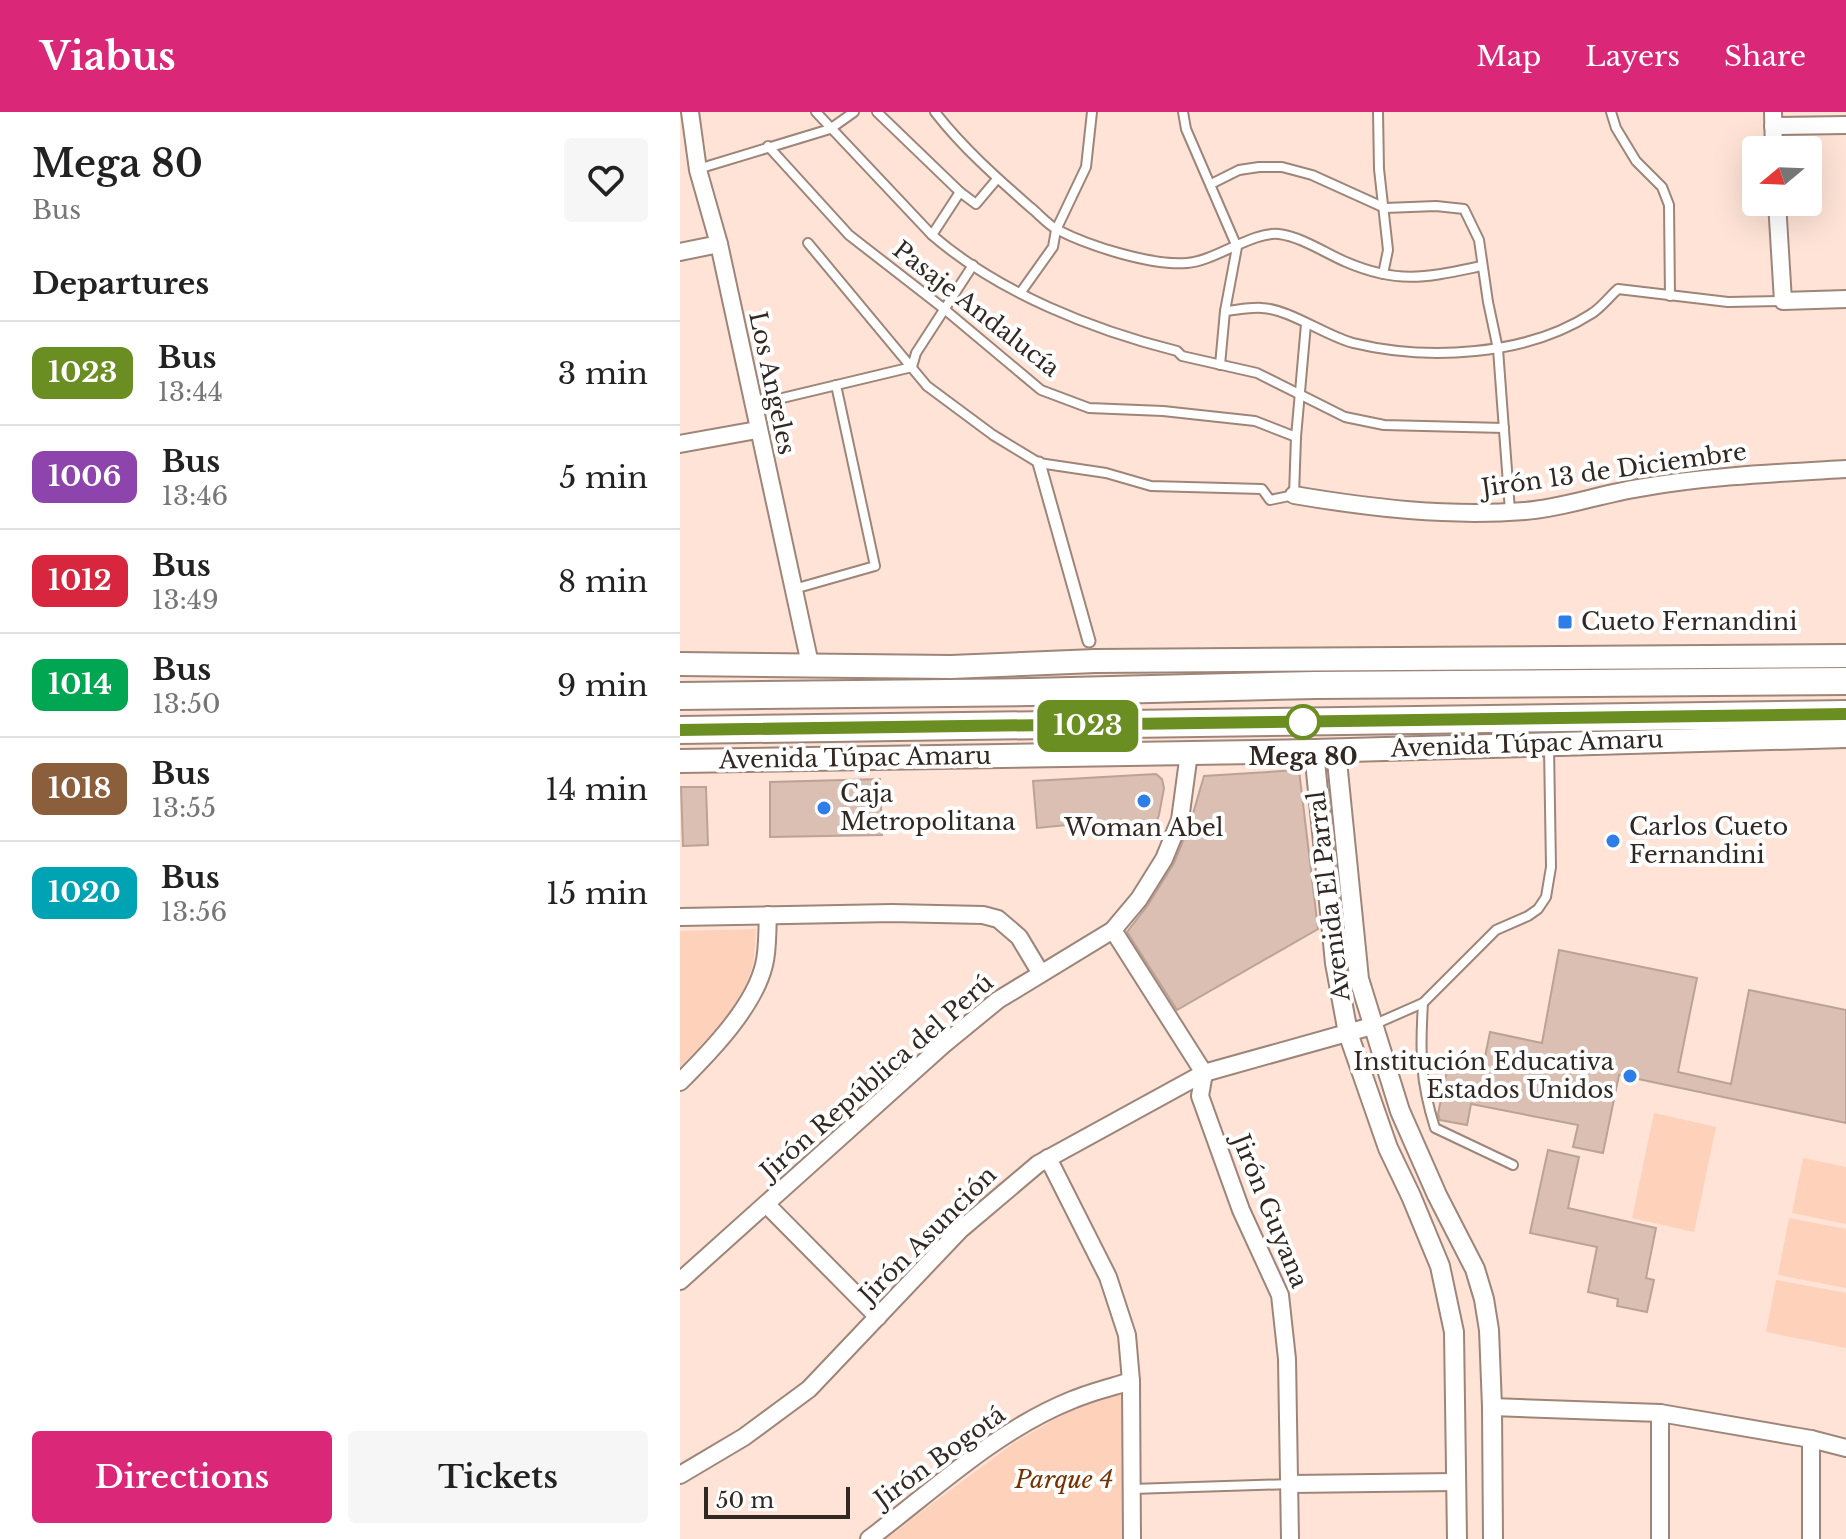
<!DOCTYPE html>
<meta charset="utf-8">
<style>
body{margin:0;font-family:"Libre Baskerville",serif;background:#f6f6f6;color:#222;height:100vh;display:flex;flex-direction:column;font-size:30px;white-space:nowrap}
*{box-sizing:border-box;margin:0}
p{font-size:26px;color:#767676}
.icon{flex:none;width:44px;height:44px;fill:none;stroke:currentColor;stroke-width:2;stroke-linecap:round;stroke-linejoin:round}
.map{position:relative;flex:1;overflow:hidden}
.panel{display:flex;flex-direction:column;background:#fff;width:680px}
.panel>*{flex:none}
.badge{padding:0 16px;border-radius:12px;font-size:28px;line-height:52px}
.needle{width:52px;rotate:251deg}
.tools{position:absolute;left:1062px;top:24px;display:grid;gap:16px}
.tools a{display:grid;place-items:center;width:80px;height:80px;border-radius:8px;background:#fff;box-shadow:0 8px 32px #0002;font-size:40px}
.scale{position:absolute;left:24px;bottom:20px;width:146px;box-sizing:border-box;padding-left:8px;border:4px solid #322823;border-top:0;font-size:22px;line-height:28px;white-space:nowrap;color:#322823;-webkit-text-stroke:6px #fff;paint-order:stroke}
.map>.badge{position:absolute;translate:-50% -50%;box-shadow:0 0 0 4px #fff}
h2{padding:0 32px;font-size:30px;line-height:72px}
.round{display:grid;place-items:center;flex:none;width:84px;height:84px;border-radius:8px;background:#f6f6f6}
.head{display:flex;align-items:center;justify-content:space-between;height:136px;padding:0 32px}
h1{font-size:38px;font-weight:600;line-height:60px}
.button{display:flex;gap:16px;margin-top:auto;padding:16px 32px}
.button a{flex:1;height:92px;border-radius:8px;background:#db2777;color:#fff;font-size:32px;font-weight:600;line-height:92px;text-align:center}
.button a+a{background:#f6f6f6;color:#222}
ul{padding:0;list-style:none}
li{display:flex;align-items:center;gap:24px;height:104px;padding:0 32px;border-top:2px solid #e0e0e0}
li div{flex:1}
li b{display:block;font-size:30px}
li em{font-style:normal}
li .badge{min-width:88px;font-weight:700;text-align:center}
header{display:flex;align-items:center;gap:48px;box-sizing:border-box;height:112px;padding:0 40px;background:#db2777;color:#fff}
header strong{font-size:38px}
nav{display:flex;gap:44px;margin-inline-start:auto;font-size:28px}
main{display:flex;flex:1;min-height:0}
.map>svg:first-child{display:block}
.green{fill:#fed1bb}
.building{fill:#dabfb2;stroke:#bca296;stroke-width:2}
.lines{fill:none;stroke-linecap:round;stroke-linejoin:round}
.service-casing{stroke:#9e8579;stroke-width:12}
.pedestrian-casing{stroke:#9e8579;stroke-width:15}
.minor-casing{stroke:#9e8579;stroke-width:20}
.tertiary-casing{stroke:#9e8579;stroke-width:22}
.secondary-casing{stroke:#9e8579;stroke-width:26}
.trunk-casing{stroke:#9e8579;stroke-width:30}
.service{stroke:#fff;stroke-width:8}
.pedestrian{stroke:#fff;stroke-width:11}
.minor{stroke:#fff;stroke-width:16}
.tertiary{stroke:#fff;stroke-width:18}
.secondary{stroke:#fff;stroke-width:22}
.trunk{stroke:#fff;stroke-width:26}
.line-casing{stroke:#fff;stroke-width:18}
.line{stroke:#6b8e23;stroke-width:12}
.poi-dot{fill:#2e7de8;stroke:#fff;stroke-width:3}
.stop-dot{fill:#fff;stroke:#6b8e23;stroke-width:4}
.labels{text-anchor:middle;stroke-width:8;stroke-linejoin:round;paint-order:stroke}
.street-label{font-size:24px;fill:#322823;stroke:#fff}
.poi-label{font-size:24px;fill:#322823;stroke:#fff;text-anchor:start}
.stop-label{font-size:24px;font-weight:bold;fill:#322823;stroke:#fff}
.park-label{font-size:24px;font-style:italic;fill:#773100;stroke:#fff}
</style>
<header>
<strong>Viabus</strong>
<nav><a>Map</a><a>Layers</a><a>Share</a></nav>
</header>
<main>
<section class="panel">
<div class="head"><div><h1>Mega 80</h1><p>Bus</p></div><a class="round"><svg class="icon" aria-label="heart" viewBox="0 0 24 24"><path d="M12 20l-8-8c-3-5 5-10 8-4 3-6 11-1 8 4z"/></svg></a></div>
<h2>Departures</h2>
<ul>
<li><span class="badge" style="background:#6b8e23;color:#fff">1023</span><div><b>Bus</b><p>13:44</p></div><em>3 min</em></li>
<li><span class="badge" style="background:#8e44ad;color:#fff">1006</span><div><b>Bus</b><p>13:46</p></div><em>5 min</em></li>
<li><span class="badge" style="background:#d7263d;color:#fff">1012</span><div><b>Bus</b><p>13:49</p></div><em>8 min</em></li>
<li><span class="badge" style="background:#00a651;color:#fff">1014</span><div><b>Bus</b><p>13:50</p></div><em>9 min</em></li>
<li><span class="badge" style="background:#8b5e3c;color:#fff">1018</span><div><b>Bus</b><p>13:55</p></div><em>14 min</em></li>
<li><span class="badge" style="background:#00a3b4;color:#fff">1020</span><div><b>Bus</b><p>13:56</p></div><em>15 min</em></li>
</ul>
<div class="button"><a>Directions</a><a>Tickets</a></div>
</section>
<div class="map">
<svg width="1166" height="1427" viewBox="0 0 1166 1427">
<rect width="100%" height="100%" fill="#fee3d6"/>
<!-- green -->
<g class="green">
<path d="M76,817c-1,12 -1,26 -4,38 -10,38 -46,73 -72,100v-136z"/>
<polygon points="974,1001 1036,1015 1014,1120 952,1106"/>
<polygon points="1123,1046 1166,1055 1166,1112 1112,1101"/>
<polygon points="1109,1106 1166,1117 1166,1176 1098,1163"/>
<polygon points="1096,1168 1166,1181 1166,1236 1086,1220"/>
<polygon points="442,1282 442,1427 205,1427 335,1330 391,1298"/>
</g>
<!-- building -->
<g class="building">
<polygon points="619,658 638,817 497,898 447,820 468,793 494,751 510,712 524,664"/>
<polygon points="476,662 482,667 484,676 479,703 473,720 439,708 357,716 353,669"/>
<polygon points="200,667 202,723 90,725 90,670"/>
<polygon points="1,675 26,675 28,733 3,734"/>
<polygon points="879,838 1017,866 998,960 1051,972 1069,878 1166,898 1166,1011 939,963 923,1041 893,1035 898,1013 791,992 787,1013 760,1008 758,1002 768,954 802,960 810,920 862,931"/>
<polygon points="868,1038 899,1045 888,1096 976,1116 966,1166 974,1168 967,1200 937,1194 938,1187 908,1180 917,1135 850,1121"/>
</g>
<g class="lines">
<!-- service casing -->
<g class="service-casing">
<g id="service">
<path d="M136,0l116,123c67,58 161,95 245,116l5,5 75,17 88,44 39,8 120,3"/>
<polyline points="197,0 280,80"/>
<path d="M255,0c27,35 62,66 95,95 9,7 18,18 28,23 31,16 94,36 129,33 28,-2 66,-32 92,-29 23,3 46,19 67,28 54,23 82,15 136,4"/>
<polyline points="503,0 506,17 557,135 545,199 540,253"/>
<polyline points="698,0 699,57 708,138 703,162"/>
<polyline points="931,0 936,16 956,49 982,75 989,93 990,184"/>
<polyline points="88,34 169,123 263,196 361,278 409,296 483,299 575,309 616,325"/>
<polyline points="18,57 150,17 174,0"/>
<polyline points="531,72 559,58 579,55 602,55 632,63 705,96 756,94 784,97 799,128 808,190 818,237 830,399"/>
<polyline points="252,123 280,80 296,92 317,67"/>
<polyline points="128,131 247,274 313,323 359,351 426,361 471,374 582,377 590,388 614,383 616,325 626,212"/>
<polyline points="341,180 373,135 376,118 406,55 412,0"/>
<path d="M545,199c12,-1 25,-4 37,-3 27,1 64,28 91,35 74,18 173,13 238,-29 10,-6 18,-17 27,-25l110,13 55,-1"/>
<polyline points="232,255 236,241 293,153"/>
<polyline points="73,293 232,255"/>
<polyline points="114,477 195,454 156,273"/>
<path d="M743,891c-3,49 -3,78 12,125l78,37"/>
<polyline points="693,913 743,891 816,818 848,804 858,797 866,785 871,755 869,635"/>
<polyline points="452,1377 611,1372"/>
</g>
</g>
<!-- pedestrian casing -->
<g class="pedestrian-casing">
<polyline id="pedestrian" points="359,351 409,529"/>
</g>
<!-- minor casing -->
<g class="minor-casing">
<g id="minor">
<polyline points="10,0 18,58 39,132 130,552"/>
<polyline points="1093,0 1094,38"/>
<polyline points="1093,14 1166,13"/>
<polyline points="1097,90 1103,189 1166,187"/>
<polyline points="0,140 39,132"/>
<polyline points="0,332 77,318"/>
<path d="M614,383c77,13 153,22 231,16 39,-3 76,-17 114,-23 68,-12 138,-15 207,-19"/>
<polyline points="0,805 212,801 303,803 318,807 339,825 360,860"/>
<polyline points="433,818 524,961 520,984 561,1098 600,1183 607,1247 610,1427"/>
<path d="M0,970c30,-30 74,-75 84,-117 4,-15 3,-34 4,-50"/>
<polyline points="368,1046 428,1165 447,1223 451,1269 452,1427"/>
<polyline points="87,1093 198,1205"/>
<polyline points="0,1169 263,933 318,888 433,818 459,787 484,747 500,708 509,641"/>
<polyline points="812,1295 980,1301 1131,1327 1166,1336"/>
<polyline points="980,1301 980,1427"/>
<polyline points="1131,1327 1131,1427"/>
<polyline points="0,1363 64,1325 129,1277 280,1118 358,1052 524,961 692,914"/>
<polyline points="611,1372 776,1370"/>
<path d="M189,1427c65,-49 126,-108 203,-139 19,-8 40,-13 59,-19"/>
</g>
</g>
<!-- tertiary casing -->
<g class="tertiary-casing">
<g id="tertiary">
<polyline points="634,639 655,851 668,921 708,1036 731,1084 760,1154 774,1220 777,1427"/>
<polyline points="656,639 679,867 720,999 757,1083 795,1157 804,1187 809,1218 812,1295 813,1427"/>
</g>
</g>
<!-- secondary casing -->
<g class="secondary-casing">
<g id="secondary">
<polyline points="0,552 271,555 415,549 1166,544"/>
<polyline points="0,649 634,639 1166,624"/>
</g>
</g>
<!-- trunk casing -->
<g class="trunk-casing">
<g id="trunk">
<polyline points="0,584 350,580 635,573 1166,569"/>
<polyline points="0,618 1166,602"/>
</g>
</g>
<!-- service -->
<use href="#service" class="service"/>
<!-- pedestrian -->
<use href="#pedestrian" class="pedestrian"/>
<!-- minor -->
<use href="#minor" class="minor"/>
<!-- tertiary -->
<use href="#tertiary" class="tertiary"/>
<!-- secondary -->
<use href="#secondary" class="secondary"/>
<!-- trunk -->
<use href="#trunk" class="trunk"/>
</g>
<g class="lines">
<!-- line casing -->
<g class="line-casing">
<polyline id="line" points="0,618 1166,602"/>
</g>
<!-- line -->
<use href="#line" class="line"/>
</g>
<!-- markers -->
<g class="poi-dot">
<rect x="877" y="502" width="16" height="16" rx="4"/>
<circle cx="464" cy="689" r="8"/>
<circle cx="144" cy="696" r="8"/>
<circle cx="933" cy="729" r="8"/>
<circle cx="950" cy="964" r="8"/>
</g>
<circle class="stop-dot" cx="623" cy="610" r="16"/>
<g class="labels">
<!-- street labels -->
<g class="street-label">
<text transform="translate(296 197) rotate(38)" y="8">Pasaje Andalucía</text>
<text transform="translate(92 271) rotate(78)" y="8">Los Angeles</text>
<text transform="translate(934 358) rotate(-8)" y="8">Jirón 13 de Diciembre</text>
<text transform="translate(847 632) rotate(-2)" y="8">Avenida Túpac Amaru</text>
<text transform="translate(175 646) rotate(-1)" y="8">Avenida Túpac Amaru</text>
<text transform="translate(649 784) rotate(-97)" y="8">Avenida El Parral</text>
<text transform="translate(197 965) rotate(-41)" y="8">Jirón República del Perú</text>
<text transform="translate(590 1099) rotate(68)" y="8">Jirón Guyana</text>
<text transform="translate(248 1123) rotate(-45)" y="8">Jirón Asunción</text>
<text transform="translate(260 1345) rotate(-36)" y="8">Jirón Bogotá</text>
</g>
<!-- poi labels -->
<g class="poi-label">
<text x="901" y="518">Cueto Fernandini</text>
<text x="160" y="690">Caja<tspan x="160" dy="28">Metropolitana</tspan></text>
<text x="949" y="723">Carlos Cueto<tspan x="949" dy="28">Fernandini</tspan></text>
<text x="464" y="724" text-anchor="middle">Woman Abel</text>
<text x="934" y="958" text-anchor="end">Institución Educativa<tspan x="934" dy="28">Estados Unidos</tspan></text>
</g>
<!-- stop labels -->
<g class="stop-label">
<text x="623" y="653">Mega 80</text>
</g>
<!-- park labels -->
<g class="park-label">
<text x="384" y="1376">Parque 4</text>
</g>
</g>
</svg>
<div class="tools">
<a><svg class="needle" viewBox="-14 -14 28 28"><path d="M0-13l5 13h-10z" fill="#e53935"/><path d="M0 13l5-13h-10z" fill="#767676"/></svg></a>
</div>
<div class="scale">50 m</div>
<b class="badge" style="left:408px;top:614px;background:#6b8e23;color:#fff">1023</b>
</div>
</main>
